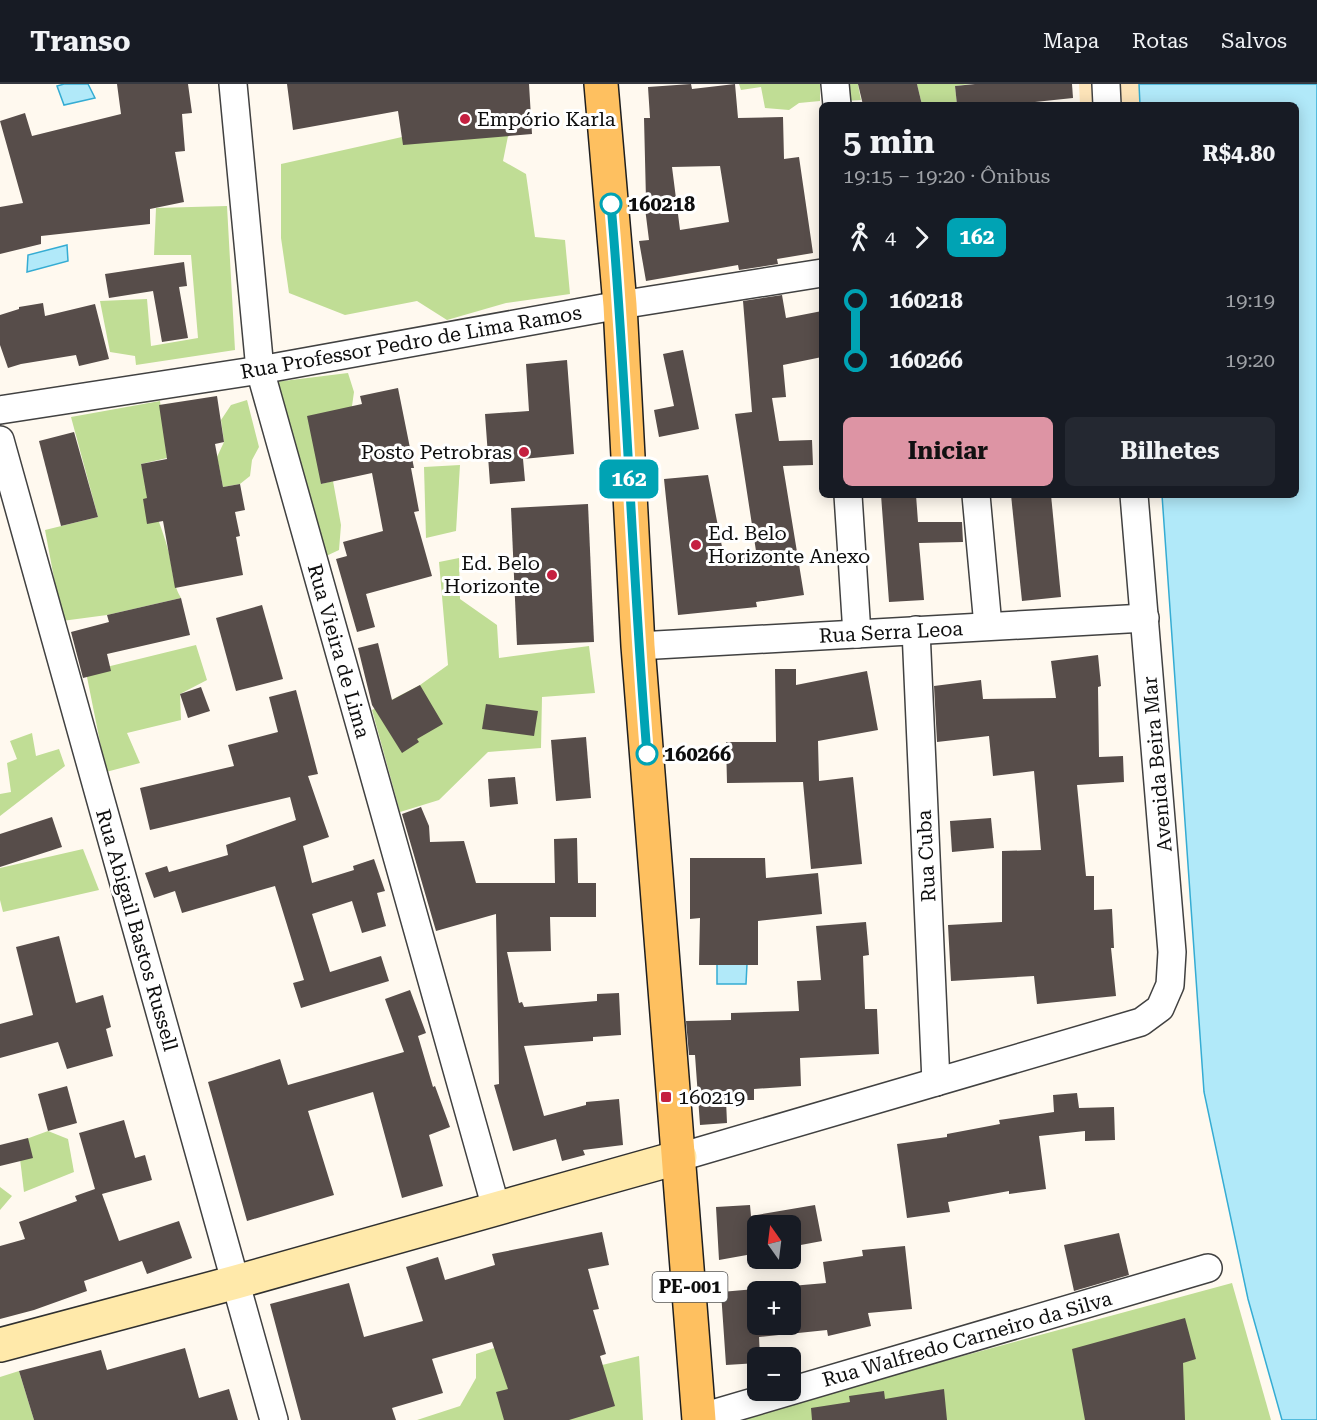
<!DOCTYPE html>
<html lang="pt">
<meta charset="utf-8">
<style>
body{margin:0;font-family:"Roboto Serif",serif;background:#242831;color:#f1f3f6;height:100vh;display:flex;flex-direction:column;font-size:22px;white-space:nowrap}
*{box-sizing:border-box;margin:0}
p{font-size:20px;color:#9ea1a6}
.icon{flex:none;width:33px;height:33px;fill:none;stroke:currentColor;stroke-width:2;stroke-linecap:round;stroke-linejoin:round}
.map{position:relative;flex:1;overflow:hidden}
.side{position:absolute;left:819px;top:18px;width:480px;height:396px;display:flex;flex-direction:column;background:#171b24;border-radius:9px;box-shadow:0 3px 15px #0003}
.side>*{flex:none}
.badge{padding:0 12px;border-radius:9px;font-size:21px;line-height:39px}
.needle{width:39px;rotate:346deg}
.controls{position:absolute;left:747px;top:1131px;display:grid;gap:12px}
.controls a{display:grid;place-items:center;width:54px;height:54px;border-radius:9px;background:#171b24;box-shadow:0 3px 15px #0003;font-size:30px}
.map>.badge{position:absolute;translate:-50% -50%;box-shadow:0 0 0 3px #fff}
.legs{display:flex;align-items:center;gap:9px;height:66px;padding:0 24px;font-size:20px}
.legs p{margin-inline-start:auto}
.headline{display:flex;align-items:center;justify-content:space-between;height:102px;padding:0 24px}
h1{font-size:33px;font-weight:700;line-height:45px}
.cta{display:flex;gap:12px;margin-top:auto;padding:12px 24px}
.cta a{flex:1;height:69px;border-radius:9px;background:#dd94a4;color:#111;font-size:24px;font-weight:700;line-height:69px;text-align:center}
.cta a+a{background:#242831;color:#f1f3f6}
ul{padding:0 24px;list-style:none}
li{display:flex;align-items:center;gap:21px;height:60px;font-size:22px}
li i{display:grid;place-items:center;width:9px;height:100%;margin:0 8px;background:currentColor}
li i::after{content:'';width:15px;height:15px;margin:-8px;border:4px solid;border-radius:50%;background:#171b24}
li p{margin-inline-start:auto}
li:first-child i{background:linear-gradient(#0000 50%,currentColor 0)}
li:last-child i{background:linear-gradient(currentColor 50%,#0000 0)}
header{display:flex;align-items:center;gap:36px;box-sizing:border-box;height:84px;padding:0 30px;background:#171b24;border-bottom:2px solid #363941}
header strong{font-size:28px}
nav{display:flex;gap:33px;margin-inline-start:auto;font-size:21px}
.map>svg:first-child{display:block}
.forest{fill:#c0dd95}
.sand{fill:#fde4b9}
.water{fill:#b1e9f9;stroke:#35acd3;stroke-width:1.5}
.building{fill:#574d4a;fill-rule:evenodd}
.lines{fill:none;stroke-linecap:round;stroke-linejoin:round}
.street-casing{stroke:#414141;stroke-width:30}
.secondary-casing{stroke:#303030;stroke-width:36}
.primary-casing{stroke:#1f1f1f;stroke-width:36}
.street{stroke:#fff;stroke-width:27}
.secondary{stroke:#ffe9aa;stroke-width:33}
.primary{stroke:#fec060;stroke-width:33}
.line-1-casing{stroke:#fff;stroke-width:14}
.line-1{stroke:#00a3b4;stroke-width:9}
.poi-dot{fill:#c52040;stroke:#fff;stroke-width:2}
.stop-1-dot{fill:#fff;stroke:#00a3b4;stroke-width:3}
.labels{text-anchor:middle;stroke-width:6;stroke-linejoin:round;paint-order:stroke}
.shield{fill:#fff;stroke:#565656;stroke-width:1.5}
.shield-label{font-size:18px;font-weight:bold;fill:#0e0e0e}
.poi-label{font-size:20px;fill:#0e0e0e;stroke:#fff;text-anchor:start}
.stop-label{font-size:20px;font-weight:bold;fill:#0e0e0e;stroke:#fff;text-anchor:start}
.street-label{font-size:20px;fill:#0e0e0e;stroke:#fff}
</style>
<header>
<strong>Transo</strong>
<nav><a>Mapa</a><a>Rotas</a><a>Salvos</a></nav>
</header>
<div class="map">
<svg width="1317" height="1336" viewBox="0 0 1317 1336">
<rect width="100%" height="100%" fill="#fff9ef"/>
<!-- forest -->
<g class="forest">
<polygon points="739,0 820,0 820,17 799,19 789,26 765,24 761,3 741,6"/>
<polygon points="842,0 863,0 858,1 861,16 844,17"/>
<polygon points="917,0 971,0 955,2 957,21 922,21"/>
<polygon points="508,52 503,77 526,90 535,153 565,156 570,210 506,219 447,236 417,217 345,231 289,209 281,154 281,80 402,53"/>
<polygon points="227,122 235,266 136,281 135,272 110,268 100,217 147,215 151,262 198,254 191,171 154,171 156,124"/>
<polygon points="348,289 354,308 352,322 321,400 333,397 341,441 339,466 324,473 275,298"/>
<polygon points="247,316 259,363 252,376 250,392 240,400 223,403 217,373 224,358 221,336 231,321"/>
<path d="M160,317l7,57 -26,6c6,31 20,59 28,89 4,16 3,30 12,45l-74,17 -45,6 -17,-91 53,-13 -27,-100z"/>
<polygon points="460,381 456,447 426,454 424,383"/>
<polygon points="459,474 460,515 497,541 499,574 589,562 595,609 542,613 541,664 488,668 439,716 400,728 372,626 420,601 448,581 439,478"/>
<polygon points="196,561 207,596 180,610 181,636 127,649 140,679 106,688 86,588"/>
<polygon points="32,649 36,672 59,665 65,682 0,732 0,710 11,708 7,679 17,675 10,657"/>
<polygon points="83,765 99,806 3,828 0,816 0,784"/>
<polygon points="48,1047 68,1055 74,1088 24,1108 18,1058"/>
<polygon points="0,1103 12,1112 0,1126"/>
<polygon points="1232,1199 1271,1336 727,1336"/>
<polygon points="497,1263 508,1304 639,1272 643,1336 417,1336 460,1322 476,1294 476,1270"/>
<polygon points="19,1287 34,1336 0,1336 0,1293"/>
</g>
<!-- sand -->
<polygon class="sand" points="1079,0 1166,0 1166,21 1080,21"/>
<!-- water -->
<g class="water">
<polygon points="64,0 88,0 95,14 64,21 57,2"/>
<polygon points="1139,0 1317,0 1317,1336 1282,1336 1248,1215 1204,1008 1162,411 1296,411 1296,21 1140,21"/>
<polygon points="67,161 68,177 27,188 28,171"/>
<polygon points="717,880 747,880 746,900 717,900"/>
</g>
<!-- building -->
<g class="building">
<polygon points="117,0 188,0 192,29 182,30 185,67 175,68 184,118 150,125 150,140 41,152 41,160 0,170 0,123 23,119 0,37 25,29 32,52 121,30"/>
<polygon points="287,0 529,0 532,50 403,61 398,27 293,46"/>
<path d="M691,0l1,5 43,-5 3,34 45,-1 1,42 15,-2 14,96 -36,6 1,5 -39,6 -1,-5 -92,16 -7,-40 10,-1 -5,-40h2l-2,-82h6l-2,-31zM720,82l9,56 -49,8 -8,-63z"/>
<polygon points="858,0 917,0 922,21 863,21"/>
<polygon points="975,0 1072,0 1073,14 1007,21 957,21 955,2"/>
<polygon points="184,178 187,202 179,203 188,254 162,258 153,207 109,214 105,190"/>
<polygon points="782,211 786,234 822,227 822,273 783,281 786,313 772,314 779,357 812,356 813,381 783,382 804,511 756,518 757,523 678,531 664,395 708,391 724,473 756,467 735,330 752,328 743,217"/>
<polygon points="43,219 45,232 95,220 109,275 79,282 76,271 21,280 8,284 0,261 0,231 19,225 19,223"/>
<polygon points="683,266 699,345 659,353 654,326 674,322 663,270"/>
<polygon points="567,276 574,370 523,375 525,397 490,400 485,330 529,327 526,280"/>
<polygon points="398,304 414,384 411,384 419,427 414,428 432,492 366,510 375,543 357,548 336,475 347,472 343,458 383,447 372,389 321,400 307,332 362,320 360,312"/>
<polygon points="217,312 224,358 215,360 223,403 240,400 245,426 235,428 240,452 236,453 243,491 175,504 163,437 147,440 143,415 147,414 141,380 167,375 159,321"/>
<polygon points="74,348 98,433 61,442 39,357"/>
<polygon points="881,411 916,411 918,438 962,438 963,458 919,459 924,516 889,518"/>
<polygon points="1011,411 1051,411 1061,513 1022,517"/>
<polygon points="588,420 594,558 517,561 511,424"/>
<polygon points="181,514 190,551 107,570 111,587 83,594 71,548 109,538 107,531"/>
<polygon points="262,521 283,595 236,607 216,534"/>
<polygon points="378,559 392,616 420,601 443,640 417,655 419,658 402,669 372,621 358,564"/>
<polygon points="1098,571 1101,602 1098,603 1099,673 1123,672 1124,698 1077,701 1086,792 1094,792 1094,826 1112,825 1114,864 1111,864 1116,912 1037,920 1034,892 951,897 948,841 1002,838 1002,767 1041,766 1034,687 993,692 989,652 937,658 934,602 981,596 983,615 1056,614 1051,577"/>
<polygon points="775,585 796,585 796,601 867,587 878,646 818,657 819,697 853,693 862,780 811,785 803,698 727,699 726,658 776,658"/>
<polygon points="201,603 210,627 188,634 180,610"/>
<polygon points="296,606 318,690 308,692 329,753 303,762 312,799 354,786 353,782 374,775 385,807 377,809 386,842 362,849 352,817 312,830 330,888 381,872 389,897 301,924 293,899 304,896 275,802 182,829 175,807 154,814 145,789 167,782 169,788 228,771 226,761 296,736 290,713 150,746 140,704 234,682 228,661 278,648 269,613"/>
<polygon points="486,620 538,627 534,652 482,645"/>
<polygon points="586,653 591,714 556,717 551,656"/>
<polygon points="515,693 518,720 490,723 488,695"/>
<polygon points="421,723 429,742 430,758 464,757 476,799 555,799 554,755 577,754 578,799 596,799 596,833 550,833 551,867 507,868 519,919 522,918 524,923 597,917 597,910 619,909 621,951 593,953 593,957 524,962 544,1032 586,1021 586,1018 619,1015 623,1061 583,1066 585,1071 562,1077 556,1055 513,1067 494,1001 499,1000 496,830 436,847 402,730"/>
<polygon points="52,733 62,763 0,783 0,750"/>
<polygon points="991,734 994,764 952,768 950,737"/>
<polygon points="690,774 765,774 766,794 818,789 822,830 758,837 758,881 699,881 700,834 690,835"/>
<polygon points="866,838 869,871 863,872 865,925 877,925 879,970 800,974 801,1002 754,1005 754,1016 726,1016 727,1039 700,1041 695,971 689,971 686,937 731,936 731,929 799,927 797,897 821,896 816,842"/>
<polygon points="59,852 76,919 103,911 111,943 106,945 113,972 67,985 58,958 0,974 0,940 33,931 16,863"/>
<polygon points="410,906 426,949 418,952 433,1003 435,1002 450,1043 429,1051 443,1102 402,1114 373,1008 308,1027 334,1111 247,1137 208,998 280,975 288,1001 404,968 385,915"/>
<polygon points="67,1002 77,1039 48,1047 38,1010"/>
<polygon points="1077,1009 1079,1024 1114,1023 1115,1056 1085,1057 1085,1047 1039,1052 1046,1105 1009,1110 1009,1107 948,1118 950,1128 907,1134 897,1060 947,1053 947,1050 1000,1040 999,1036 1054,1028 1053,1011"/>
<polygon points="124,1036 135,1074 145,1071 152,1096 102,1110 119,1157 179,1137 192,1174 147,1190 142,1177 84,1197 87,1207 34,1226 0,1235 0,1162 25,1155 19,1138 77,1117 75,1112 95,1105 79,1049"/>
<polygon points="28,1054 33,1074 0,1082 0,1061"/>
<polygon points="750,1121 751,1132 815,1121 822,1157 790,1163 790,1142 758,1142 758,1169 719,1176 716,1123"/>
<polygon points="602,1148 609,1181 588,1185 599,1225 593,1226 606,1270 600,1272 615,1322 569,1336 504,1336 496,1308 508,1305 492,1258 432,1275 443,1309 392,1324 396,1336 301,1336 270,1220 349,1199 364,1253 423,1237 406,1183 438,1173 445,1196 495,1181 492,1170"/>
<polygon points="1119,1149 1129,1191 1074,1207 1064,1161"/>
<path d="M905,1162l7,63 -44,4 3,13 -43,10 -1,-6 -68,7 1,21h-2v5l-32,2 -5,-73 105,-9 -3,-21 40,-6 -1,-6zM758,1208h32v32h-32z"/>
<polygon points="1185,1234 1196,1275 1183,1279 1185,1336 1085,1336 1072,1265"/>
<polygon points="185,1264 199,1314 229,1305 238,1336 34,1336 19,1287 101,1266 107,1286"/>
<polygon points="944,1305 947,1336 812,1336 811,1324 850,1318 849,1312 884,1307 885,1315"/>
</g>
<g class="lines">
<!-- street casing -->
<g class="street-casing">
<g id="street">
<polyline points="233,0 260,286 496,1124"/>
<polyline points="835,0 837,21"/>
<polyline points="1106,0 1107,21"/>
<polyline points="0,326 260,286 620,221 822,189"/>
<polyline points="0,356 274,1336"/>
<polyline points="848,411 857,550"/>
<polyline points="976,411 988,542"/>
<polyline points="916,546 936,998"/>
<polyline points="638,562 1145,534"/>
<polyline points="680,1073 1141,938 1160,924 1170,901 1172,868 1134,411"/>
<polyline points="699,1334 1208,1184"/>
</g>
</g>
<!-- secondary casing -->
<g class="secondary-casing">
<polyline id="secondary" points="0,1261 236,1198 680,1073"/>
</g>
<!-- primary casing -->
<g class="primary-casing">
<polyline id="primary" points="601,0 620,221 638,562 699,1336"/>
</g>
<!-- street -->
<use href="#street" class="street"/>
<!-- secondary -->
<use href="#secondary" class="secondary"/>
<!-- primary -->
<use href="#primary" class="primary"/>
</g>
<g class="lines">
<!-- line-1 casing -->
<g class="line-1-casing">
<path id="line-1" d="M611,120c16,183 21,367 36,550"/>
</g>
<!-- line-1 -->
<use href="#line-1" class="line-1"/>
</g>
<!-- markers -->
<g class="poi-dot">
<circle cx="465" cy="35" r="6"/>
<circle cx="524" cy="368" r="6"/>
<circle cx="696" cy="461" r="6"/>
<circle cx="552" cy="491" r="6"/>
<rect x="660" y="1007" width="12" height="12" rx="3"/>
</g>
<g class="stop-1-dot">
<circle cx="611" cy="120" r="10"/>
<circle cx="647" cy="670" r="10"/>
</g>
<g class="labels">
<!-- shield labels -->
<rect class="shield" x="652.5" y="1188" width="75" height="30" rx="4.5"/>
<g class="shield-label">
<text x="690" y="1209">PE-001</text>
</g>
<!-- poi labels -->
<g class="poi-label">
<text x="477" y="42">Empório Karla</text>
<text x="512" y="375" text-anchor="end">Posto Petrobras</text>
<text x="708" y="456">Ed. Belo<tspan x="708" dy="23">Horizonte Anexo</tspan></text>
<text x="540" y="486" text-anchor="end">Ed. Belo<tspan x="540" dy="23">Horizonte</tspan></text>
<text x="678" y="1020">160219</text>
</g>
<!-- stop labels -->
<g class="stop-label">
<text x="628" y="127">160218</text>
<text x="664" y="677">160266</text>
</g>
<!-- street labels -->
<g class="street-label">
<text transform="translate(411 258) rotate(-10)" y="7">Rua Professor Pedro de Lima Ramos</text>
<text transform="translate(891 548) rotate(-3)" y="7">Rua Serra Leoa</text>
<text transform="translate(339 567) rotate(74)" y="7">Rua Vieira de Lima</text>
<text transform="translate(1157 680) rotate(-95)" y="7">Avenida Beira Mar</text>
<text transform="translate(926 772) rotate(-93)" y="7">Rua Cuba</text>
<text transform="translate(137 846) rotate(74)" y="7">Rua Abigail Bastos Russell</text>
<text transform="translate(967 1255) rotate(-16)" y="7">Rua Walfredo Carneiro da Silva</text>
</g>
</g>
</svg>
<div class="controls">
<a><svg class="needle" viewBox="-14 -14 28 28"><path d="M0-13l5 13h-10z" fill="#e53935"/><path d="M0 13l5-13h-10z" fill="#9ea1a6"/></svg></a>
<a>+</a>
<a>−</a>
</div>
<b class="badge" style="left:629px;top:395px;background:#00a3b4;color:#fff">162</b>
<section class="side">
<div class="headline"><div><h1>5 min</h1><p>19:15 – 19:20 · Ônibus</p></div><b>R$4.80</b></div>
<div class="legs"><svg class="icon" aria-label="walk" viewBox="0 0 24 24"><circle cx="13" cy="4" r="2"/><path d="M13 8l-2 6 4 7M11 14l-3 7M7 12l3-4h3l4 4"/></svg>4<svg class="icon" aria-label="forward" viewBox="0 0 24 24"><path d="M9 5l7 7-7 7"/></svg><b class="badge" style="background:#00a3b4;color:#fff">162</b></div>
<ul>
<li><i style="color:#00a3b4"></i><b>160218</b><p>19:19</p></li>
<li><i style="color:#00a3b4"></i><b>160266</b><p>19:20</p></li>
</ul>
<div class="cta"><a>Iniciar</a><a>Bilhetes</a></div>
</section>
</div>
